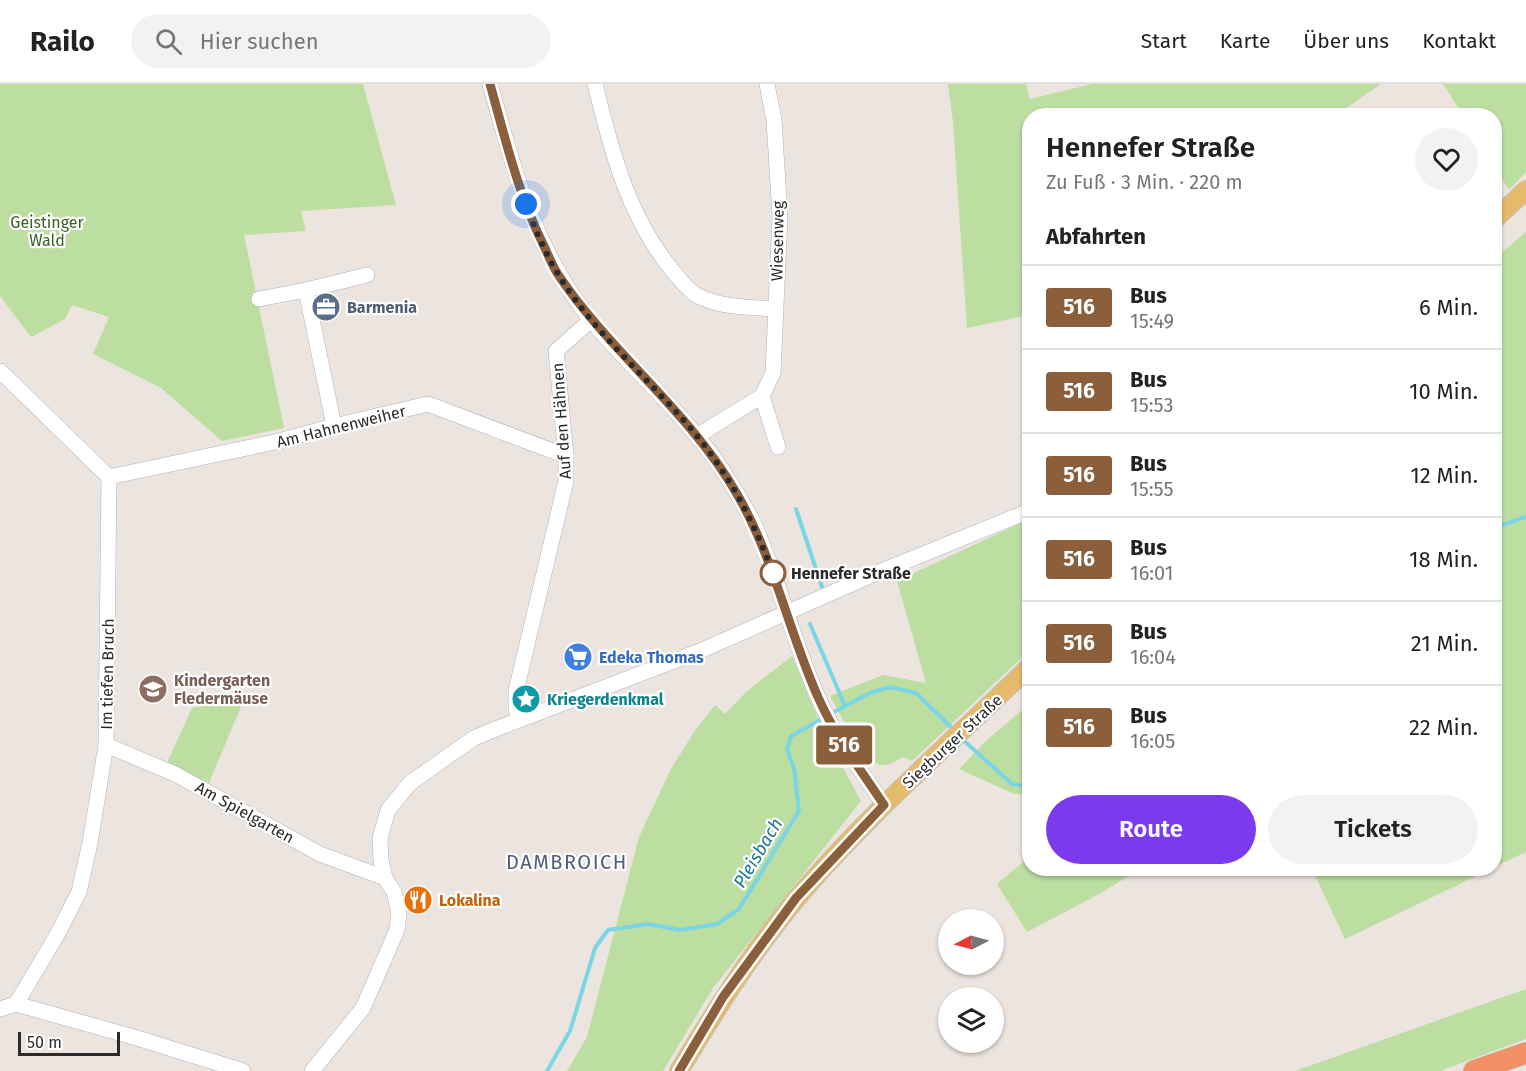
<!DOCTYPE html>
<html lang="de">
<meta charset="utf-8">
<style>
body{margin:0;font-family:"Fira Sans",sans-serif;background:#f2f2f2;color:#222;height:100vh;display:flex;flex-direction:column;font-size:22px;white-space:nowrap}
*{box-sizing:border-box;margin:0}
p{font-size:20px;color:#767676}
.icon{flex:none;width:33px;height:33px;fill:none;stroke:currentColor;stroke-width:2;stroke-linecap:round;stroke-linejoin:round}
.map{position:relative;flex:1;overflow:hidden}
.side{position:absolute;left:1022px;top:24px;width:480px;height:768px;display:flex;flex-direction:column;background:#fff;border-radius:24px;box-shadow:0 2px 4px #0004}
.side>*{flex:none}
.badge{padding:0 12px;border-radius:4px;font-size:21px;line-height:39px}
.needle{width:39px;rotate:264deg}
.tools{position:absolute;left:938px;top:825px;display:grid;gap:12px}
.tools a{display:grid;place-items:center;width:66px;height:66px;border-radius:50%;background:#fff;box-shadow:0 2px 4px #0004;font-size:30px}
.scale{position:absolute;left:18px;bottom:15px;width:102px;box-sizing:border-box;padding-left:6px;border:3px solid #2b2b2b;border-top:0;font-size:16px;line-height:21px;white-space:nowrap;color:#2b2b2b;-webkit-text-stroke:4px #fff;paint-order:stroke}
.you{position:absolute;width:30px;height:30px;margin:-15px;border:4px solid #fff;border-radius:50%;background:#1a73e8;box-shadow:0 0 0 9px #1a73e833}
.map>.badge{position:absolute;translate:-50% -50%;box-shadow:0 0 0 3px #fff}
h2{padding:0 24px;font-size:22px;line-height:54px}
.round{display:grid;place-items:center;flex:none;width:63px;height:63px;border-radius:32px;background:#f2f2f2}
.headline{display:flex;align-items:center;justify-content:space-between;height:102px;padding:0 24px}
h1{font-size:28px;font-weight:600;line-height:45px}
.primary-button{display:flex;gap:12px;margin-top:auto;padding:12px 24px}
.primary-button a{flex:1;height:69px;border-radius:36px;background:#7c3aed;color:#fff;font-size:24px;font-weight:600;line-height:69px;text-align:center}
.primary-button a+a{background:#f2f2f2;color:#222}
ul{padding:0;list-style:none}
li{display:flex;align-items:center;gap:18px;height:84px;padding:0 24px;border-top:2px solid #e0e0e0}
li div{flex:1}
li b{display:block;font-size:22px}
li em{font-style:normal}
li .badge{min-width:66px;font-weight:700;text-align:center}
header{display:flex;align-items:center;gap:36px;box-sizing:border-box;height:84px;padding:0 30px;background:#fff;border-bottom:2px solid #e0e0e0}
header strong{font-size:28px}
nav{display:flex;gap:33px;margin-inline-start:auto;font-size:21px}
.search{width:420px;height:54px;background:#f2f2f2;display:flex;align-items:center;gap:15px;box-sizing:border-box;padding:0 21px;border-radius:33px;color:#767676;font-size:22px}
.map>svg:first-child{display:block}
.green{fill:#bcdea0}
.lines{fill:none;stroke-linecap:round;stroke-linejoin:round}
.stream{stroke:#7ad5e5;stroke-width:4}
.minor-casing{stroke:#afb2ba;stroke-width:16}
.major-casing{stroke:#c4c4c4;stroke-width:20}
.highway-casing{stroke:#c4c4c4;stroke-width:22}
.minor{stroke:#fff;stroke-width:15}
.major{stroke:#e5ba6a;stroke-width:18}
.highway{stroke:#f19064;stroke-width:21}
.line-casing{stroke:#fff;stroke-width:14}
.line{stroke:#8b5e3c;stroke-width:9}
.walk{stroke:#2b2b2b;stroke-width:6;stroke-dasharray:0 10.8}
.stop-dot{fill:#fff;stroke:#8b5e3c;stroke-width:3}
.labels{text-anchor:middle;stroke-width:4.5;stroke-linejoin:round;paint-order:stroke}
.park-label{font-size:16px;fill:#366320;stroke:#fff}
.street-label{font-size:16px;fill:#2b2b2b;stroke:#fff}
.service-label{font-size:16px;font-weight:bold;fill:#4e5e75;stroke:#fff;text-anchor:start}
.stop-label{font-size:16px;font-weight:bold;fill:#2b2b2b;stroke:#fff;text-anchor:start}
.shop-label{font-size:16px;font-weight:bold;fill:#366cbe;stroke:#fff;text-anchor:start}
.education-label{font-size:16px;font-weight:bold;fill:#785e54;stroke:#fff;text-anchor:start}
.culture-label{font-size:16px;font-weight:bold;fill:#0d838f;stroke:#fff;text-anchor:start}
.food-label{font-size:16px;font-weight:bold;fill:#c56008;stroke:#fff;text-anchor:start}
.water-label{font-size:18px;font-style:italic;fill:#197692;stroke:#fff}
.quarter-label{font-size:20px;letter-spacing:1.5px;fill:#4f5b78;stroke:#fff}
</style>
<header>
<strong>Railo</strong>
<div class="search"><svg class="icon" aria-label="search" viewBox="0 0 24 24"><circle cx="10" cy="10" r="6"/><path d="M15 15l6 6"/></svg>Hier suchen</div>
<nav><a>Start</a><a>Karte</a><a>Über uns</a><a>Kontakt</a></nav>
</header>
<div class="map">
<svg width="1526" height="987" viewBox="0 0 1526 987">
<rect width="100%" height="100%" fill="#ece4df"/>
<!-- green -->
<g class="green">
<polygon points="0,0 363,0 396,121 301,127 306,147 244,151 284,344 222,357 161,304 93,270 109,233 72,221 65,235 31,253 0,212"/>
<polygon points="948,0 1026,0 1030,15 1092,0 1381,0 1336,31 1029,32 1029,231 967,244 953,38"/>
<polygon points="1443,0 1526,0 1526,88 1509,106 1494,82 1494,32 1463,31"/>
<polygon points="1526,148 1526,768 1494,783 1494,175"/>
<path d="M1029,435v132l-117,110 -9,-4c-7,4 -14,9 -22,8 -18,-3 -42,-53 -51,-69l53,-21 43,8 -29,-102z"/>
<polygon points="792,572 825,651 861,717 713,904 663,987 567,987 587,953 639,753 671,685 694,648 715,621 725,630 747,607"/>
<polygon points="245,613 209,699 167,679 192,624"/>
<polygon points="1029,620 1029,710 1014,710 959,685 986,657"/>
<polygon points="1029,773 1029,784 1140,785 1101,809 1027,848 997,800"/>
<polygon points="1312,785 1491,785 1345,855"/>
<polygon points="1526,905 1526,955 1440,987 1295,987"/>
</g>
<g class="lines">
<!-- stream -->
<g class="stream">
<polyline points="796,425 822,503"/>
<polyline points="1494,444 1526,433"/>
<polyline points="810,540 845,622"/>
<polyline points="830,630 870,609 890,603 916,609 954,646"/>
<polyline points="961,654 1012,700 1029,703"/>
<polyline points="547,987 570,947 595,864 608,846 648,840 681,846 717,840 739,825 799,727 794,684 787,665 791,652 824,634"/>
</g>
<!-- minor casing -->
<g class="minor-casing">
<g id="minor">
<path d="M490,0c24,85 44,166 101,236 45,55 103,101 139,162 8,13 16,26 23,40 26,56 39,118 65,175 17,39 42,72 66,108"/>
<path d="M595,0c16,66 33,132 77,186 7,8 16,21 26,26 24,12 51,11 77,13"/>
<polyline points="306,206 367,191"/>
<polyline points="259,215 306,206 334,342"/>
<polyline points="0,287 109,393 106,661 90,759 79,808 57,851 16,920"/>
<polyline points="762,312 778,363"/>
<polyline points="697,352 762,312 773,289 780,132 774,36 767,0"/>
<polyline points="109,393 275,358 334,342 428,320 566,372"/>
<polyline points="519,635 516,625 516,607 566,397 566,372 556,267 591,236"/>
<polyline points="106,661 175,690 320,770 385,794"/>
<polyline points="0,925 16,920 137,954 243,987"/>
<polyline points="312,987 363,924 397,846 399,829 394,808 385,794 381,776 380,754 388,726 410,699 474,654 498,644 700,567 872,491 1029,427"/>
</g>
</g>
<!-- major casing -->
<g class="major-casing">
<g id="major">
<polyline points="1494,136 1526,106"/>
<path d="M679,987c36,-60 73,-119 118,-173 70,-83 154,-155 232,-231"/>
</g>
</g>
<!-- highway casing -->
<g class="highway-casing">
<polyline id="highway" points="1474,987 1526,969"/>
</g>
<!-- minor -->
<use href="#minor" class="minor"/>
<!-- major -->
<use href="#major" class="major"/>
<!-- highway -->
<use href="#highway" class="highway"/>
</g>
<g class="lines">
<!-- line casing -->
<g class="line-casing">
<path id="line" d="M490,0c15,54 28,109 53,160 5,10 9,22 16,32 53,78 131,136 178,218 37,64 51,136 81,203 17,39 42,72 66,108l-88,93 -73,99 -44,74"/>
</g>
<!-- line -->
<use href="#line" class="line"/>
<!-- walk -->
<path class="walk" d="M526,120c8,23 19,49 32,70 37,61 94,107 139,162 34,42 58,88 76,138v-1"/>
</g>
<!-- icons -->
<defs>
<g id="office-disc" transform="scale(1.5)"><circle r="9.5" fill="#5c6f8a" stroke="#fff"/><path d="M-6-3h4V-5.5h4V-3h4V5H-6ZM-1-4.5V-3h2v-1.5ZM-6 0V1H6V0Z" fill="#fff"/></g>
<g id="supermarket-disc" transform="scale(1.5)"><circle r="9.5" fill="#3f7fe0" stroke="#fff"/><path d="M-6-5.5h2.5l.6 2H6L4.5 2H-2.5L-4.4-4H-6ZM-1.5 3.2a1.3 1.3 0 1 0 .1 0ZM3 3.2a1.3 1.3 0 1 0 .1 0Z" fill="#fff"/></g>
<g id="school-disc" transform="scale(1.5)"><circle r="9.5" fill="#8d6e63" stroke="#fff"/><path d="M0-5L7-2L0 1L-7-2ZM-4 1L0 2.5L4 1V4Q0 6-4 4Z" fill="#fff"/></g>
<g id="sight-disc" transform="scale(1.5)"><circle r="9.5" fill="#0f9aa8" stroke="#fff"/><path d="M0-6L1.8-2.2L6-1.7L2.9 1.2L3.7 5.4L0 3.3L-3.7 5.4L-2.9 1.2L-6-1.7L-1.8-2.2Z" fill="#fff"/></g>
<g id="restaurant-disc" transform="scale(1.5)"><circle r="9.5" fill="#e8710a" stroke="#fff"/><path d="M-5-6h1v4h1v-4h1v4h1v-4h1v5L-1.5 .5V6h-2V.5L-5-1ZM5-6V6H3V1.5H1.5Q1.5-4 5-6Z" fill="#fff"/></g>
</defs>
<g fill-rule="evenodd">
<use href="#office-disc" x="326" y="223"/>
<use href="#supermarket-disc" x="578" y="573"/>
<use href="#school-disc" x="153" y="605"/>
<use href="#sight-disc" x="526" y="615"/>
<use href="#restaurant-disc" x="418" y="816"/>
</g>
<!-- markers -->
<circle class="stop-dot" cx="773" cy="489" r="12"/>
<g class="labels">
<!-- park labels -->
<g class="park-label">
<text x="47" y="144">Geistinger<tspan x="47" dy="18">Wald</tspan></text>
</g>
<!-- street labels -->
<g class="street-label">
<text transform="translate(777 157) rotate(-89)" y="6">Wiesenweg</text>
<text transform="translate(561 337) rotate(-94)" y="6">Auf den Hähnen</text>
<text transform="translate(341 342) rotate(-14)" y="6">Am Hahnenweiher</text>
<text transform="translate(107 590) rotate(-89)" y="6">Im tiefen Bruch</text>
<text transform="translate(952 657) rotate(-43)" y="6">Siegburger Straße</text>
<text transform="translate(245 728) rotate(29)" y="6">Am Spielgarten</text>
</g>
<!-- service labels -->
<g class="service-label">
<text x="347" y="229">Barmenia</text>
</g>
<!-- stop labels -->
<g class="stop-label">
<text x="791" y="495">Hennefer Straße</text>
</g>
<!-- shop labels -->
<g class="shop-label">
<text x="599" y="579">Edeka Thomas</text>
</g>
<!-- education labels -->
<g class="education-label">
<text x="174" y="602">Kindergarten<tspan x="174" dy="18">Fledermäuse</tspan></text>
</g>
<!-- culture labels -->
<g class="culture-label">
<text x="547" y="621">Kriegerdenkmal</text>
</g>
<!-- food labels -->
<g class="food-label">
<text x="439" y="822">Lokalina</text>
</g>
<!-- water labels -->
<g class="water-label">
<text transform="translate(758 769) rotate(-59)" y="6">Pleisbach</text>
</g>
<!-- quarter labels -->
<g class="quarter-label">
<text x="567" y="785">DAMBROICH</text>
</g>
</g>
</svg>
<div class="tools">
<a><svg class="needle" viewBox="-14 -14 28 28"><path d="M0-13l5 13h-10z" fill="#e53935"/><path d="M0 13l5-13h-10z" fill="#767676"/></svg></a>
<a><svg class="icon" aria-label="layers" viewBox="0 0 24 24"><path d="M12 4l9 5-9 5-9-5zM3 14l9 5 9-5"/></svg></a>
</div>
<div class="scale">50 m</div>
<div class="you" style="left:526px;top:120px"></div>
<b class="badge" style="left:844px;top:661px;background:#8b5e3c;color:#fff">516</b>
<section class="side">
<div class="headline"><div><h1>Hennefer Straße</h1><p>Zu Fuß · 3 Min. · 220 m</p></div><a class="round"><svg class="icon" aria-label="heart" viewBox="0 0 24 24"><path d="M12 20l-8-8c-3-5 5-10 8-4 3-6 11-1 8 4z"/></svg></a></div>
<h2>Abfahrten</h2>
<ul>
<li><span class="badge" style="background:#8b5e3c;color:#fff">516</span><div><b>Bus</b><p>15:49</p></div><em>6 Min.</em></li>
<li><span class="badge" style="background:#8b5e3c;color:#fff">516</span><div><b>Bus</b><p>15:53</p></div><em>10 Min.</em></li>
<li><span class="badge" style="background:#8b5e3c;color:#fff">516</span><div><b>Bus</b><p>15:55</p></div><em>12 Min.</em></li>
<li><span class="badge" style="background:#8b5e3c;color:#fff">516</span><div><b>Bus</b><p>16:01</p></div><em>18 Min.</em></li>
<li><span class="badge" style="background:#8b5e3c;color:#fff">516</span><div><b>Bus</b><p>16:04</p></div><em>21 Min.</em></li>
<li><span class="badge" style="background:#8b5e3c;color:#fff">516</span><div><b>Bus</b><p>16:05</p></div><em>22 Min.</em></li>
</ul>
<div class="primary-button"><a>Route</a><a>Tickets</a></div>
</section>
</div>
